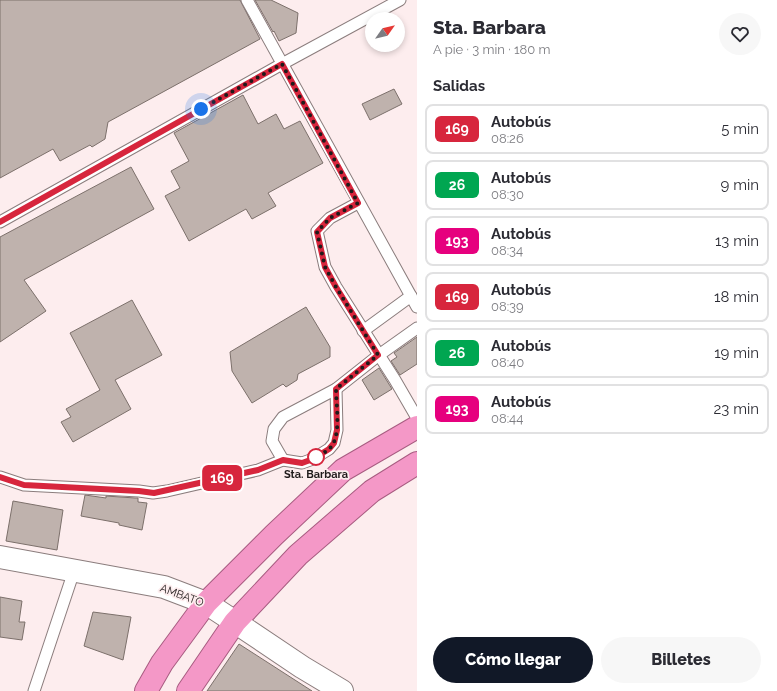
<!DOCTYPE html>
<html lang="es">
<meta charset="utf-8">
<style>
body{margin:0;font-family:Raleway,sans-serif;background:#f7f7f7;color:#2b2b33;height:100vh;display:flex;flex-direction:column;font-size:15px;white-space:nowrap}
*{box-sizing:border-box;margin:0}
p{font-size:13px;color:#7c7c81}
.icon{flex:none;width:22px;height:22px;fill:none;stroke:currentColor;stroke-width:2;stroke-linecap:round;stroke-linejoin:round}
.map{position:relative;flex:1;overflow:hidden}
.side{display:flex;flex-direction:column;background:#fff;width:360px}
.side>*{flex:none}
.badge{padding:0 8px;border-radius:6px;font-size:14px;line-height:26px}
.needle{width:26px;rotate:56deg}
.tools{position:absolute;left:365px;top:12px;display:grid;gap:8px}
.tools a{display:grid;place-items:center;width:40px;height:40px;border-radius:50%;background:#fff;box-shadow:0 2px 6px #0003;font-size:20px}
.you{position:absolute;width:20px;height:20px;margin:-10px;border:3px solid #fff;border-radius:50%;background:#1a73e8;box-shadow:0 0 0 6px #1a73e833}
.map>.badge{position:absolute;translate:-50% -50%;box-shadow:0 0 0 2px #fff}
h2{padding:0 16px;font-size:15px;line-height:36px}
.round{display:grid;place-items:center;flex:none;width:42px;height:42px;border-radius:21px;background:#f7f7f7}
.head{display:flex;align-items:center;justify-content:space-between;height:68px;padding:0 16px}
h1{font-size:19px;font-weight:800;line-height:30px}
.action{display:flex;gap:8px;margin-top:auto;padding:8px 16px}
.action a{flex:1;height:46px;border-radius:24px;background:#111827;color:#fff;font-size:16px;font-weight:800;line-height:46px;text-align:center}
.action a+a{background:#f7f7f7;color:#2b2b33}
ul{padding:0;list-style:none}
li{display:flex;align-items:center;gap:12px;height:50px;margin:0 8px 6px;padding:0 8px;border:2px solid #e1e1e2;border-radius:8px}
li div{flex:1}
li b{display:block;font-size:15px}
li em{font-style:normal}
li .badge{min-width:44px;font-weight:700;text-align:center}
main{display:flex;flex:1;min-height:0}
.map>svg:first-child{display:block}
.building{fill:#bfb2ad;stroke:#7c706b}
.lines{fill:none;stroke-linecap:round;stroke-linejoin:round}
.service-casing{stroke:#8b7d7d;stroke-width:13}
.minor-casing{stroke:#8b7d7d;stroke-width:24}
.tertiary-casing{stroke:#8b7d7d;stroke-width:24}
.trunk-casing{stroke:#a85c81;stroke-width:24}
.service{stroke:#fff;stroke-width:11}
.minor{stroke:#fff;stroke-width:22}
.tertiary{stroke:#fff;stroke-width:22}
.trunk{stroke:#f498c7;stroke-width:22}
.line-casing{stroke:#fff;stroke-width:9}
.line{stroke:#d7263d;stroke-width:6}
.walk{stroke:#1f1a1a;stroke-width:4;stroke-dasharray:0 7.2}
.stop-dot{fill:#fff;stroke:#d7263d;stroke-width:2}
.labels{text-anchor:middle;stroke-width:3.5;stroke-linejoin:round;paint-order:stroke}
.stop-label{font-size:11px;font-weight:bold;fill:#1f1a1a;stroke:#fdedee}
.street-label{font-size:11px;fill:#1f1a1a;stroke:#fdedee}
</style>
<main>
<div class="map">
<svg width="417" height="691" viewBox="0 0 417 691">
<rect width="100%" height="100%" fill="#fdedee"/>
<!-- building -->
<g class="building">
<polygon points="0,0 240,0 260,39 108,122 105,139 92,147 90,145 60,161 53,149 0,178"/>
<polygon points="255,0 271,0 298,13 296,33 279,41 274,31 273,32"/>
<polygon points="394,89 402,104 370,120 362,104"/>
<polygon points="243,95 258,124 276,114 284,129 300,121 323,163 268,193 276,206 252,219 246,209 189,241 165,196 180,188 171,171 189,161 174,133"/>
<polygon points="131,167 154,209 24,280 46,311 0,342 0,237"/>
<polygon points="132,300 162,355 115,380 131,409 73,442 61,422 71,417 66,409 100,390 70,333"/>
<polygon points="306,307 330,347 330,357 298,374 297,380 286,387 283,384 252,403 232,371 230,352"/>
<polygon points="417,337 417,364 400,375 391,361 397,357 394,353"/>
<polygon points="379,368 392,389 374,400 362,380"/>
<polygon points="85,495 106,498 106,496 135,498 138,498 138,502 147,503 142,530 119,525 119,523 81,516"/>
<polygon points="13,501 63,510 57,550 6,541"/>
<polygon points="0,597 22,601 19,622 25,622 22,640 0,637"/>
<polygon points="93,612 131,617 123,660 84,646"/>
<polygon points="239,644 312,691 207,691"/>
</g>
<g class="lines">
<!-- service casing -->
<g class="service-casing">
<g id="service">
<polyline points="247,0 417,307"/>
<polyline points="358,203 330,218 317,231 325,267 336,287 379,355 395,380 417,418"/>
<polyline points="0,222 282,64 400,0"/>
<polyline points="363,331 411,296"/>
<polyline points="283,460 272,441 274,429 283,417 336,389 379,355 417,328"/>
<polyline points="0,477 24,485 139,491 153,493 167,491 258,470 283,460 302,463 313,459 329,449 334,443 337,430 336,389"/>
<polyline points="34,691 74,571"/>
</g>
</g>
<!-- minor casing -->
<g class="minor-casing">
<polyline id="minor" points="235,622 302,667 342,691"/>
</g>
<!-- tertiary casing -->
<g class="tertiary-casing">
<polyline id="tertiary" points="0,557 164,587 206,603 235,622"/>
</g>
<!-- trunk casing -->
<g class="trunk-casing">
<g id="trunk">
<polyline points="146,691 162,663 206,603 274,535 343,470 417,427"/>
<polyline points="188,691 235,622 298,555 372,491 417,463"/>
</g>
</g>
<!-- service -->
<use href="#service" class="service"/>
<!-- minor -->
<use href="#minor" class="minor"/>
<!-- tertiary -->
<use href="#tertiary" class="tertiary"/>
<!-- trunk -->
<use href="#trunk" class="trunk"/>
</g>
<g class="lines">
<!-- line casing -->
<g class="line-casing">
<polyline id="line" points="0,222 282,64 358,203 330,218 317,232 325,267 336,287 378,355 336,389 337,430 334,443 329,449 313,459 302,463 283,460 258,470 154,493 139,491 24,485 0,477"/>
</g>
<!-- line -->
<use href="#line" class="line"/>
<!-- walk -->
<path class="walk" d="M201,109l81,-45 76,139 -28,15 -13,14 8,35 11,20 42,68 -42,34c0,16 6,49 -7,60 -5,4 -11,7 -16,10l3,-2"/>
</g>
<!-- markers -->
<circle class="stop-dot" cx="316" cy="457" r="8"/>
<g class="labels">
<!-- stop labels -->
<g class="stop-label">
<text x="316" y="478">Sta. Barbara</text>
</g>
<!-- street labels -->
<g class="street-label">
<text transform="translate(182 595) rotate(20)" y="4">AMBATO</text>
</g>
</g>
</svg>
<div class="tools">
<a><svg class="needle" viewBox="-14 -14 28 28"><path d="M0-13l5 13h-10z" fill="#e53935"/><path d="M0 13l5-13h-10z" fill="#7c7c81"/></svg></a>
</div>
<div class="you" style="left:201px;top:109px"></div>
<b class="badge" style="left:222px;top:478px;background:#d7263d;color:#fff">169</b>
</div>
<section class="side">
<div class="head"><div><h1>Sta. Barbara</h1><p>A pie · 3 min · 180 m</p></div><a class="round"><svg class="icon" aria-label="heart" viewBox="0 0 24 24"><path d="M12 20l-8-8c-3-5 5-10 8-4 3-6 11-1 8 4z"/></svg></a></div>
<h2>Salidas</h2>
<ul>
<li><span class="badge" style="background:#d7263d;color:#fff">169</span><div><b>Autobús</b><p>08:26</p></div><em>5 min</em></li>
<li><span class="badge" style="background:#00a651;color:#fff">26</span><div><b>Autobús</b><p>08:30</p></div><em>9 min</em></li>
<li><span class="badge" style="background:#e6007e;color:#fff">193</span><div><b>Autobús</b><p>08:34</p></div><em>13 min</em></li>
<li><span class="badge" style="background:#d7263d;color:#fff">169</span><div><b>Autobús</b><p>08:39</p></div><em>18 min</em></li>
<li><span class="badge" style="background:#00a651;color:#fff">26</span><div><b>Autobús</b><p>08:40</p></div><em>19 min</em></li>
<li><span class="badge" style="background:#e6007e;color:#fff">193</span><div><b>Autobús</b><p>08:44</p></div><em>23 min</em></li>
</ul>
<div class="action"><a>Cómo llegar</a><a>Billetes</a></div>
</section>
</main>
